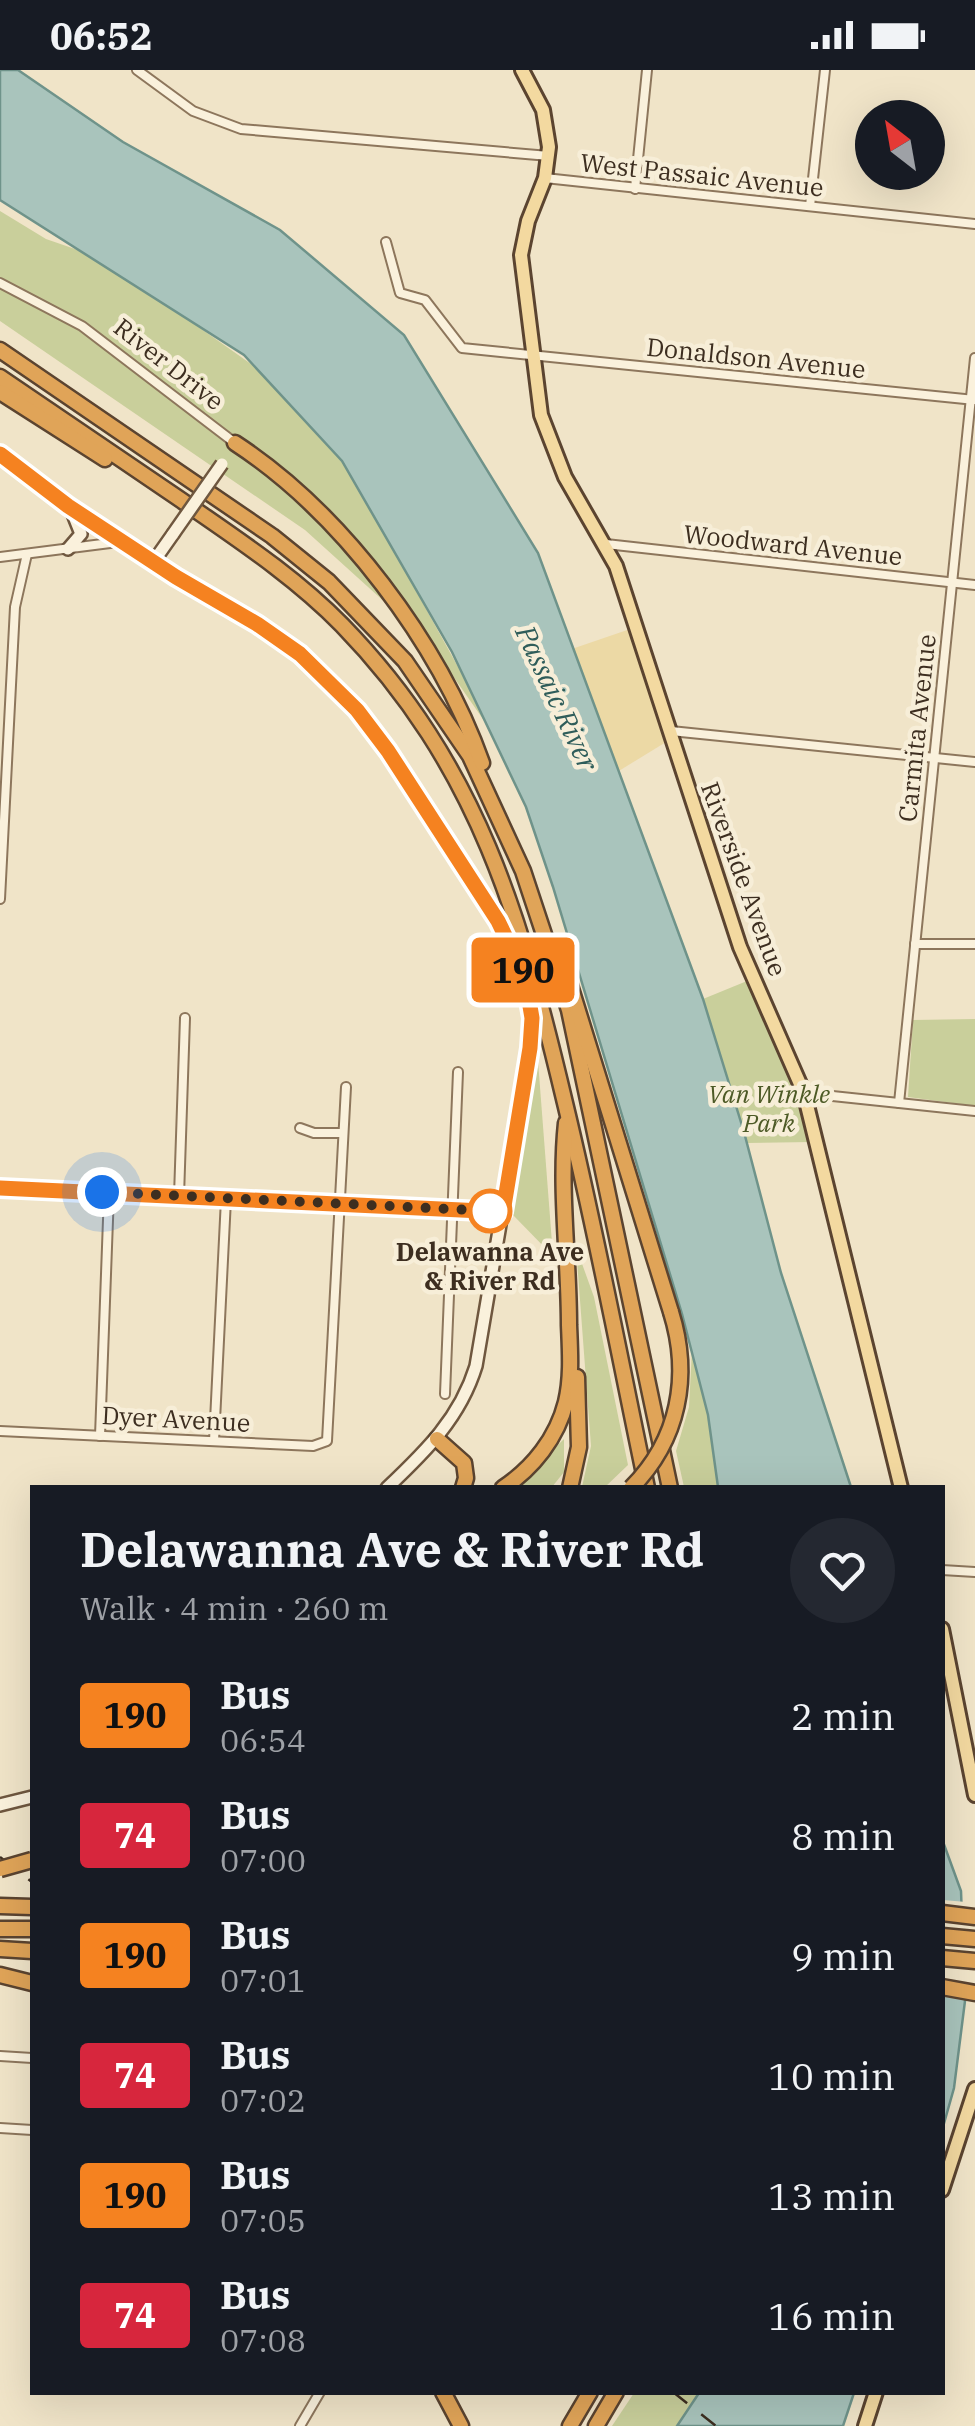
<!DOCTYPE html>
<meta charset="utf-8">
<style>
body{margin:0;font-family:"IBM Plex Serif",serif;background:#242831;color:#f1f3f6;height:100vh;display:flex;flex-direction:column;font-size:38px;white-space:nowrap}
*{box-sizing:border-box;margin:0}
p{font-size:32px;color:#9ea1a6}
.icon{flex:none;width:55px;height:55px;fill:none;stroke:currentColor;stroke-width:2;stroke-linecap:round;stroke-linejoin:round}
.map{position:relative;flex:1;overflow:hidden}
.sheet{position:absolute;left:30px;top:1415px;width:915px;height:910px;display:flex;flex-direction:column;background:#171b24;border-radius:0px;box-shadow:0 10px 40px #0002}
.sheet>*{flex:none}
.badge{padding:0 20px;border-radius:8px;font-size:35px;line-height:65px}
.needle{width:65px;rotate:329deg}
.tools{position:absolute;left:855px;top:30px;display:grid;gap:20px}
.tools a{display:grid;place-items:center;width:90px;height:90px;border-radius:50%;background:#171b24;box-shadow:0 10px 40px #0002;font-size:50px}
.you{position:absolute;width:50px;height:50px;margin:-25px;border:8px solid #fff;border-radius:50%;background:#1a73e8;box-shadow:0 0 0 15px #1a73e833}
.map>.badge{position:absolute;translate:-50% -50%;box-shadow:0 0 0 5px #fff}
.round{display:grid;place-items:center;flex:none;width:105px;height:105px;border-radius:52px;background:#242831}
.overview{display:flex;align-items:center;justify-content:space-between;height:170px;padding:0 50px}
h1{font-size:48px;font-weight:700;line-height:75px}
ul{padding:0;list-style:none}
li{display:flex;align-items:center;gap:30px;height:120px;padding:0 50px}
li div{flex:1}
li b{display:block;font-size:38px}
li em{font-style:normal}
li .badge{min-width:110px;font-weight:700;text-align:center}
.status{display:flex;justify-content:space-between;align-items:center;height:70px;padding:0 50px;background:#171b24;direction:ltr}
.status svg{height:28px;fill:currentColor}
.map>svg:first-child{display:block}
.green{fill:#c9cf9b}
.sand{fill:#ecd9a5}
.water{fill:#a9c4bc;stroke:#6f938a;stroke-width:2.5}
.pier{fill:#f0e4c8}
.lines{fill:none;stroke-linecap:round;stroke-linejoin:round}
.street-casing{stroke:#8d765c;stroke-width:12}
.secondary-casing{stroke:#6f573f;stroke-width:16}
.primary-casing{stroke:#5b4430;stroke-width:18}
.highway-casing{stroke:#5b4430;stroke-width:19}
.street{stroke:#faf1dc;stroke-width:8}
.secondary{stroke:#faf1dc;stroke-width:11}
.primary{stroke:#f3d9a0;stroke-width:12}
.highway{stroke:#e0a458;stroke-width:14}
.rail{stroke:#3d2e20;stroke-width:2.5;stroke-dasharray:18 18;stroke-linecap:butt}
.secondary-bridge-casing{stroke:#6f573f;stroke-width:16;stroke-linecap:butt}
.highway-bridge-casing{stroke:#5b4430;stroke-width:19;stroke-linecap:butt}
.secondary-bridge{stroke:#faf1dc;stroke-width:11}
.highway-bridge{stroke:#e0a458;stroke-width:14}
.line-casing{stroke:#fff;stroke-width:22}
.line{stroke:#f58220;stroke-width:15}
.walk{stroke:#3d2e20;stroke-width:10;stroke-dasharray:0 18}
.stop-dot{fill:#fff;stroke:#f58220;stroke-width:5}
.labels{text-anchor:middle;stroke-width:9;stroke-linejoin:round;paint-order:stroke}
.street-label{font-size:25px;fill:#3d2e20;stroke:#f7eed8}
.park-label{font-size:25px;font-style:italic;fill:#4d5a26;stroke:#f7eed8}
.stop-label{font-size:25px;font-weight:bold;fill:#3d2e20;stroke:#f7eed8}
.water-label{font-size:28px;font-style:italic;fill:#2f5d5a;stroke:#f7eed8}
</style>
<div class="status"><b>06:52</b><svg viewBox="0 0 49 12"><path d="M0 12V9h3v3zM5 12V6h3v6zM10 12V3h3v9zM15 12V0h3v12zM26 1h20v11H26zM47 4h2v5h-2z"/></svg></div>
<div class="map">
<svg width="975" height="2356" viewBox="0 0 975 2356">
<rect width="100%" height="100%" fill="#f0e4c8"/>
<!-- green -->
<g class="green">
<polygon points="0,141 46,169 101,188 251,294 323,352 501,675 430,573 305,460 0,251"/>
<polygon points="747,911 786,993 812,1072 747,1073 703,929"/>
<polygon points="975,949 975,1036 908,1027 913,950"/>
<polygon points="538,991 553,1186 513,1145"/>
<polygon points="576,1177 594,1227 628,1395 605,1417 582,1417 591,1376"/>
<polygon points="692,1280 708,1345 718,1417 684,1417 676,1381 689,1337"/>
<polygon points="564,1369 564,1402 552,1417 514,1418"/>
<polygon points="634,2323 699,2323 677,2356 612,2356"/>
</g>
<!-- sand -->
<polygon class="sand" points="636,557 671,669 609,707 563,582"/>
<!-- water -->
<g class="water">
<polygon points="0,0 18,0 123,72 280,160 404,265 538,483 703,929 744,1062 781,1203 851,1417 718,1417 708,1345 682,1244 553,817 526,737 452,582 342,391 244,285 0,130"/>
<polygon points="942,1769 961,1821 965,1931 954,2018 943,2057"/>
<polygon points="699,2323 854,2323 843,2356 677,2356"/>
</g>
<!-- pier -->
<polygon class="pier" points="943,1830 966,1832 970,1929 942,1925"/>
<g class="lines">
<!-- street casing -->
<g class="street-casing">
<g id="street">
<polyline points="137,0 193,41 241,59 549,86"/>
<polyline points="545,108 975,154"/>
<polyline points="635,119 647,0"/>
<polyline points="810,136 825,0"/>
<polyline points="386,172 400,223 425,230 462,278 975,330"/>
<polyline points="0,213 82,256 235,373"/>
<polyline points="606,474 975,515"/>
<polyline points="0,487 118,472"/>
<polyline points="671,661 975,692"/>
<polyline points="0,829 15,537 27,484"/>
<polyline points="915,874 975,874"/>
<polyline points="804,1023 975,1041"/>
<polyline points="899,1033 975,288"/>
<polyline points="300,1058 314,1063 341,1063"/>
<polyline points="179,1126 185,948"/>
<polyline points="445,1324 458,1002"/>
<polyline points="0,1361 313,1376 327,1371 346,1017"/>
<polyline points="100,1366 109,1123"/>
<polyline points="214,1371 226,1129"/>
<polyline points="942,1500 975,1502"/>
<polyline points="0,1986 32,1988"/>
<polyline points="0,2058 32,2060"/>
<polyline points="300,2356 320,2322"/>
</g>
</g>
<!-- secondary casing -->
<g class="secondary-casing">
<g id="secondary">
<path d="M0,384c57,46 118,88 181,126 55,33 109,62 155,108 52,50 88,119 127,179 39,60 73,105 67,181l-54,318c-16,52 -50,85 -89,122"/>
<polyline points="68,479 81,464 73,444"/>
<polyline points="154,491 173,464"/>
<polyline points="0,1118 503,1142"/>
<polyline points="0,1735 32,1727"/>
</g>
</g>
<!-- primary casing -->
<g class="primary-casing">
<g id="primary">
<polyline points="522,0 543,40 549,77 545,108 528,151 521,185 541,345 565,407 616,496 740,877 804,1023 901,1418"/>
<polyline points="942,1559 975,1725"/>
<polyline points="942,2120 975,2019"/>
<polyline points="865,2356 876,2322"/>
</g>
</g>
<!-- highway casing -->
<g class="highway-casing">
<g id="highway">
<polyline points="0,280 272,466 329,512 405,591 470,686 523,801 569,940 670,1418"/>
<path d="M0,307c60,41 121,82 181,123 56,39 113,76 161,125 137,141 179,293 223,478 31,128 55,256 82,385"/>
<polyline points="0,322 105,389"/>
<path d="M235,373c107,70 204,200 247,320"/>
<polyline points="565,899 671,1242"/>
<polyline points="437,1369 464,1393 466,1408 463,1418"/>
<path d="M503,1418c30,-20 54,-50 63,-86 6,-25 4,-52 3,-77 0,-67 -10,-136 -3,-202"/>
<polyline points="570,1418 579,1377 577,1307"/>
<polyline points="0,1836 32,1837"/>
<polyline points="942,1843 975,1847"/>
<polyline points="0,1859 32,1859"/>
<polyline points="942,1866 975,1869"/>
<polyline points="0,1879 32,1881"/>
<polyline points="942,1888 975,1891"/>
<polyline points="0,1905 32,1913"/>
<polyline points="942,1917 975,1923"/>
<polyline points="443,2322 461,2356"/>
<polyline points="570,2356 590,2322"/>
<polyline points="596,2356 616,2322"/>
</g>
</g>
<!-- street -->
<use href="#street" class="street"/>
<!-- secondary -->
<use href="#secondary" class="secondary"/>
<!-- primary -->
<use href="#primary" class="primary"/>
<!-- highway -->
<use href="#highway" class="highway"/>
<!-- rail -->
<g class="rail">
<polyline points="0,1787 32,1812"/>
<polyline points="673,2322 716,2356"/>
</g>
<!-- secondary-bridge casing -->
<g class="secondary-bridge-casing">
<polyline id="secondary-bridge" points="173,464 222,394"/>
</g>
<!-- highway-bridge casing -->
<g class="highway-bridge-casing">
<g id="highway-bridge">
<path d="M631,1418c48,-48 60,-112 40,-176"/>
<polyline points="0,1799 32,1790"/>
</g>
</g>
<!-- secondary-bridge -->
<use href="#secondary-bridge" class="secondary-bridge"/>
<!-- highway-bridge -->
<use href="#highway-bridge" class="highway-bridge"/>
</g>
<g class="lines">
<!-- line casing -->
<g class="line-casing">
<polyline id="line" points="0,384 68,436 176,507 257,554 300,584 357,640 388,681 498,851 525,907 532,948 530,978 503,1142 0,1118"/>
</g>
<!-- line -->
<use href="#line" class="line"/>
<!-- walk -->
<polyline class="walk" points="102,1122 490,1141"/>
</g>
<!-- markers -->
<circle class="stop-dot" cx="490" cy="1141" r="20"/>
<g class="labels">
<!-- street labels -->
<g class="street-label">
<text transform="translate(702 105) rotate(6)" y="9">West Passaic Avenue</text>
<text transform="translate(756 288) rotate(6)" y="9">Donaldson Avenue</text>
<text transform="translate(169 294) rotate(38)" y="9">River Drive</text>
<text transform="translate(793 475) rotate(6)" y="9">Woodward Avenue</text>
<text transform="translate(917 658) rotate(-84)" y="9">Carmita Avenue</text>
<text transform="translate(744 809) rotate(70)" y="9">Riverside Avenue</text>
<text transform="translate(176 1349) rotate(3)" y="9">Dyer Avenue</text>
</g>
<!-- park labels -->
<g class="park-label">
<text x="769" y="1033">Van Winkle<tspan x="769" dy="29">Park</tspan></text>
</g>
<!-- stop labels -->
<g class="stop-label">
<text x="490" y="1191">Delawanna Ave<tspan x="490" dy="29">&amp; River Rd</tspan></text>
</g>
<!-- water labels -->
<g class="water-label">
<text transform="translate(557 628) rotate(65)" y="10">Passaic River</text>
</g>
</g>
</svg>
<div class="tools">
<a><svg class="needle" viewBox="-14 -14 28 28"><path d="M0-13l5 13h-10z" fill="#e53935"/><path d="M0 13l5-13h-10z" fill="#9ea1a6"/></svg></a>
</div>
<div class="you" style="left:102px;top:1122px"></div>
<b class="badge" style="left:523px;top:900px;background:#f58220;color:#111">190</b>
<section class="sheet">
<div class="overview"><div><h1>Delawanna Ave &amp; River Rd</h1><p>Walk · 4 min · 260 m</p></div><a class="round"><svg class="icon" aria-label="heart" viewBox="0 0 24 24"><path d="M12 20l-8-8c-3-5 5-10 8-4 3-6 11-1 8 4z"/></svg></a></div>
<ul>
<li><span class="badge" style="background:#f58220;color:#111">190</span><div><b>Bus</b><p>06:54</p></div><em>2 min</em></li>
<li><span class="badge" style="background:#d7263d;color:#fff">74</span><div><b>Bus</b><p>07:00</p></div><em>8 min</em></li>
<li><span class="badge" style="background:#f58220;color:#111">190</span><div><b>Bus</b><p>07:01</p></div><em>9 min</em></li>
<li><span class="badge" style="background:#d7263d;color:#fff">74</span><div><b>Bus</b><p>07:02</p></div><em>10 min</em></li>
<li><span class="badge" style="background:#f58220;color:#111">190</span><div><b>Bus</b><p>07:05</p></div><em>13 min</em></li>
<li><span class="badge" style="background:#d7263d;color:#fff">74</span><div><b>Bus</b><p>07:08</p></div><em>16 min</em></li>
</ul>
</section>
</div>
